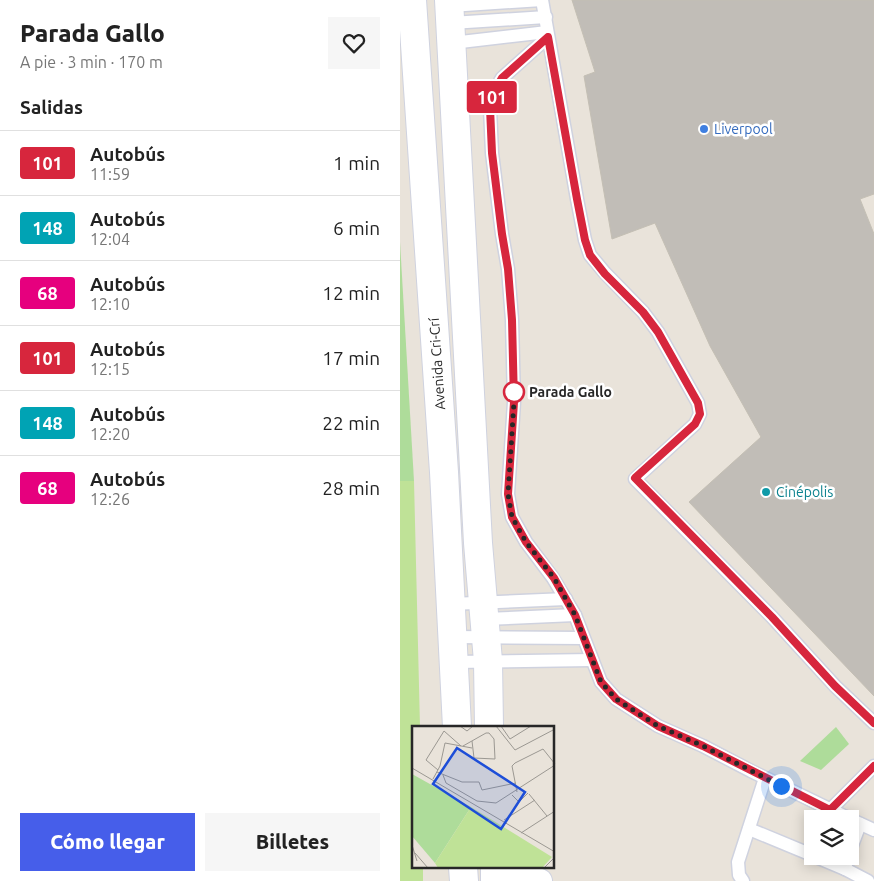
<!DOCTYPE html>
<html lang="es">
<meta charset="utf-8">
<style>
body{margin:0;font-family:Ubuntu,sans-serif;background:#f6f6f6;color:#222;height:100vh;display:flex;flex-direction:column;font-size:19px;white-space:nowrap}
*{box-sizing:border-box;margin:0}
p{font-size:16px;color:#767676}
.icon{flex:none;width:28px;height:28px;fill:none;stroke:currentColor;stroke-width:2;stroke-linecap:round;stroke-linejoin:round}
.map{position:relative;flex:1;overflow:hidden}
.drawer{display:flex;flex-direction:column;background:#fff;width:400px}
.drawer>*{flex:none}
.badge{padding:0 10px;border-radius:4px;font-size:18px;line-height:32px}
.buttons{position:absolute;left:404px;top:810px;display:grid;gap:10px}
.buttons a{display:grid;place-items:center;width:55px;height:55px;border-radius:0px;background:#fff;box-shadow:0 2px 12px #0003;font-size:25px}
.you{position:absolute;width:25px;height:25px;margin:-12px;border:4px solid #fff;border-radius:50%;background:#1a73e8;box-shadow:0 0 0 8px #1a73e833}
.map>.badge{position:absolute;translate:-50% -50%;box-shadow:0 0 0 2px #fff}
h2{padding:0 20px;font-size:19px;line-height:45px}
.round{display:grid;place-items:center;flex:none;width:52px;height:52px;border-radius:0px;background:#f6f6f6}
.summary{display:flex;align-items:center;justify-content:space-between;height:85px;padding:0 20px}
h1{font-size:24px;font-weight:800;line-height:38px}
.primary-button{display:flex;gap:10px;margin-top:auto;padding:10px 20px}
.primary-button a{flex:1;height:58px;border-radius:0px;background:#465eea;color:#fff;font-size:20px;font-weight:800;line-height:58px;text-align:center}
.primary-button a+a{background:#f6f6f6;color:#222}
ul{padding:0;list-style:none}
li{display:flex;align-items:center;gap:15px;height:65px;padding:0 20px;border-top:1px solid #e0e0e0}
li div{flex:1}
li b{display:block;font-size:19px}
li em{font-style:normal}
li .badge{min-width:55px;font-weight:700;text-align:center}
main{display:flex;flex:1;min-height:0}
.map>svg:first-child{display:block}
.green{fill:#aedc9a}
.pitch{fill:#bfe297}
.building{fill:#c1bdb7;stroke:#c4bfb4}
.lines{fill:none;stroke-linecap:round;stroke-linejoin:round}
.service-casing{stroke:#cfd2df;stroke-width:15}
.minor-casing{stroke:#cfd2df;stroke-width:26}
.secondary-casing{stroke:#cfd2df;stroke-width:30}
.service{stroke:#fff;stroke-width:12}
.minor{stroke:#fff;stroke-width:24}
.secondary{stroke:#fff;stroke-width:28}
.line-casing{stroke:#fff;stroke-width:11}
.line{stroke:#d7263d;stroke-width:8}
.walk{stroke:#272727;stroke-width:5;stroke-dasharray:0 9}
.shop-dot{fill:#3f7fe0;stroke:#fff;stroke-width:2}
.stop-dot{fill:#fff;stroke:#d7263d;stroke-width:2.5}
.culture-dot{fill:#0f9aa8;stroke:#fff;stroke-width:2}
.labels{text-anchor:middle;stroke-width:5;stroke-linejoin:round;paint-order:stroke}
.shop-label{font-size:14px;fill:#366cbe;stroke:#fff;text-anchor:start}
.street-label{font-size:14px;fill:#272727;stroke:#fff}
.stop-label{font-size:14px;font-weight:bold;fill:#272727;stroke:#fff;text-anchor:start}
.culture-label{font-size:14px;fill:#0d838f;stroke:#fff;text-anchor:start}
.inset-road{fill:none;stroke:#9b9892;stroke-width:1}
.view{fill:#1d4ed8;fill-opacity:0.15;stroke:#1d4ed8;stroke-width:2.5}
.inset-edge{fill:none;stroke:#272727;stroke-width:2.5}
</style>
<main>
<section class="drawer">
<div class="summary"><div><h1>Parada Gallo</h1><p>A pie · 3 min · 170 m</p></div><a class="round"><svg class="icon" aria-label="heart" viewBox="0 0 24 24"><path d="M12 20l-8-8c-3-5 5-10 8-4 3-6 11-1 8 4z"/></svg></a></div>
<h2>Salidas</h2>
<ul>
<li><span class="badge" style="background:#d7263d;color:#fff">101</span><div><b>Autobús</b><p>11:59</p></div><em>1 min</em></li>
<li><span class="badge" style="background:#00a3b4;color:#fff">148</span><div><b>Autobús</b><p>12:04</p></div><em>6 min</em></li>
<li><span class="badge" style="background:#e6007e;color:#fff">68</span><div><b>Autobús</b><p>12:10</p></div><em>12 min</em></li>
<li><span class="badge" style="background:#d7263d;color:#fff">101</span><div><b>Autobús</b><p>12:15</p></div><em>17 min</em></li>
<li><span class="badge" style="background:#00a3b4;color:#fff">148</span><div><b>Autobús</b><p>12:20</p></div><em>22 min</em></li>
<li><span class="badge" style="background:#e6007e;color:#fff">68</span><div><b>Autobús</b><p>12:26</p></div><em>28 min</em></li>
</ul>
<div class="primary-button"><a>Cómo llegar</a><a>Billetes</a></div>
</section>
<div class="map">
<svg width="474" height="881" viewBox="0 0 474 881">
<rect width="100%" height="100%" fill="#e9e3da"/>
<!-- green -->
<g class="green">
<polygon points="0,242 14,481 0,481"/>
<polygon points="436,727 449,744 421,770 400,761"/>
</g>
<!-- pitch -->
<polygon class="pitch" points="0,481 14,481 20,727 14,727 14,867 23,867 23,881 0,881"/>
<!-- building -->
<polygon class="building" points="172,0 474,0 474,194 460,199 474,234 474,696 289,502 361,437 310,346 255,223 212,239 184,76 195,72"/>
<g class="lines">
<!-- service casing -->
<g class="service-casing">
<g id="service">
<polyline points="142,0 177,199 185,240 190,255 205,273 243,312 258,332 298,403 300,414 295,424 235,479 372,617 435,686 474,723"/>
<polyline points="50,6 142,0"/>
<polyline points="51,23 146,17"/>
<polyline points="148,37 102,78 94,92 90,108 92,153 102,234 108,269 112,320 114,402 108,494 112,517 126,542 153,578 175,615 201,682 216,699 258,726 303,746 351,771 450,819"/>
<polyline points="52,43 147,32"/>
<polyline points="51,604 166,599"/>
<polyline points="85,619 175,615"/>
<polyline points="53,637 183,638"/>
<polyline points="54,662 192,660"/>
<polyline points="430,810 474,766"/>
<polyline points="452,820 474,830"/>
<polyline points="349,829 412,855"/>
<polyline points="450,851 460,824"/>
<polyline points="414,856 445,869"/>
<polyline points="448,856 445,869 468,881"/>
<polyline points="343,881 339,875 338,862 365,778"/>
</g>
</g>
<!-- minor casing -->
<g class="minor-casing">
<polyline id="minor" points="107,867 140,881"/>
</g>
<!-- secondary casing -->
<g class="secondary-casing">
<g id="secondary">
<polyline points="12,0 44,472 57,727"/>
<polyline points="49,0 78,543 88,661 89,727"/>
<polyline points="63,867 64,881"/>
<polyline points="95,867 95,881"/>
</g>
</g>
<!-- service -->
<use href="#service" class="service"/>
<!-- minor -->
<use href="#minor" class="minor"/>
<!-- secondary -->
<use href="#secondary" class="secondary"/>
</g>
<g class="lines">
<!-- line casing -->
<g class="line-casing">
<polyline id="line" points="474,723 435,686 372,617 235,478 295,424 300,414 298,403 258,332 243,312 205,274 190,255 185,240 177,199 148,37 102,78 94,92 90,108 92,153 102,234 108,269 112,320 114,402 108,494 112,517 126,542 154,578 175,615 201,682 216,699 258,726 303,746 430,810 474,766"/>
</g>
<!-- line -->
<use href="#line" class="line"/>
<!-- walk -->
<polyline class="walk" points="114,392 113,386 114,402 108,494 112,517 126,542 154,578 175,615 201,682 216,699 258,726 303,746 381,786"/>
</g>
<!-- markers -->
<circle class="shop-dot" cx="304" cy="129" r="5"/>
<circle class="stop-dot" cx="114" cy="392" r="10"/>
<circle class="culture-dot" cx="366" cy="492" r="5"/>
<g class="labels">
<!-- shop labels -->
<g class="shop-label">
<text x="314" y="134">Liverpool</text>
</g>
<!-- street labels -->
<g class="street-label">
<text transform="translate(37 364) rotate(-94)" y="5">Avenida Cri-Crí</text>
</g>
<!-- stop labels -->
<g class="stop-label">
<text x="129" y="397">Parada Gallo</text>
</g>
<!-- culture labels -->
<g class="culture-label">
<text x="376" y="497">Cinépolis</text>
</g>
</g>
<!-- overview -->
<g transform="translate(12 726)">
<rect width="142" height="142" fill="#e9e3da"/>
<path d="M0,48l59,33 -36,56 -23,-27z" fill="#aedc9a"/>
<path d="M59,81l81,50 -10,11h-104l-3,-5z" fill="#bfe297"/>
<path class="inset-road" d="M48,0l7,5 6,-5M84,0l19,24 40,-21M89,0l9,13 21,-13M51,20l23,-13h3l5,6 1,20 -21,-1 -2,-17M0,42l143,84M26,44l-12,-10 18,-29 17,15M25,46l25,10h17l3,8 34,-7M31,49l3,8 31,18 19,2 59,-38M21,53l7,-13 5,-23 27,5M105,66l-5,-26 3,-3 28,-14 12,15M117,68l18,22M100,69l7,7 9,-9M92,94l31,-20M109,107l34,-22M0,119l5,16M3,127l13,15M132,142l11,-11"/>
<path class="view" d="M45,22l68,44 -24,37 -68,-45z"/>
<rect width="142" height="142" class="inset-edge"/>
</g>
</svg>
<div class="buttons">
<a><svg class="icon" aria-label="layers" viewBox="0 0 24 24"><path d="M12 4l9 5-9 5-9-5zM3 14l9 5 9-5"/></svg></a>
</div>
<div class="you" style="left:381px;top:786px"></div>
<b class="badge" style="left:92px;top:97px;background:#d7263d;color:#fff">101</b>
</div>
</main>
